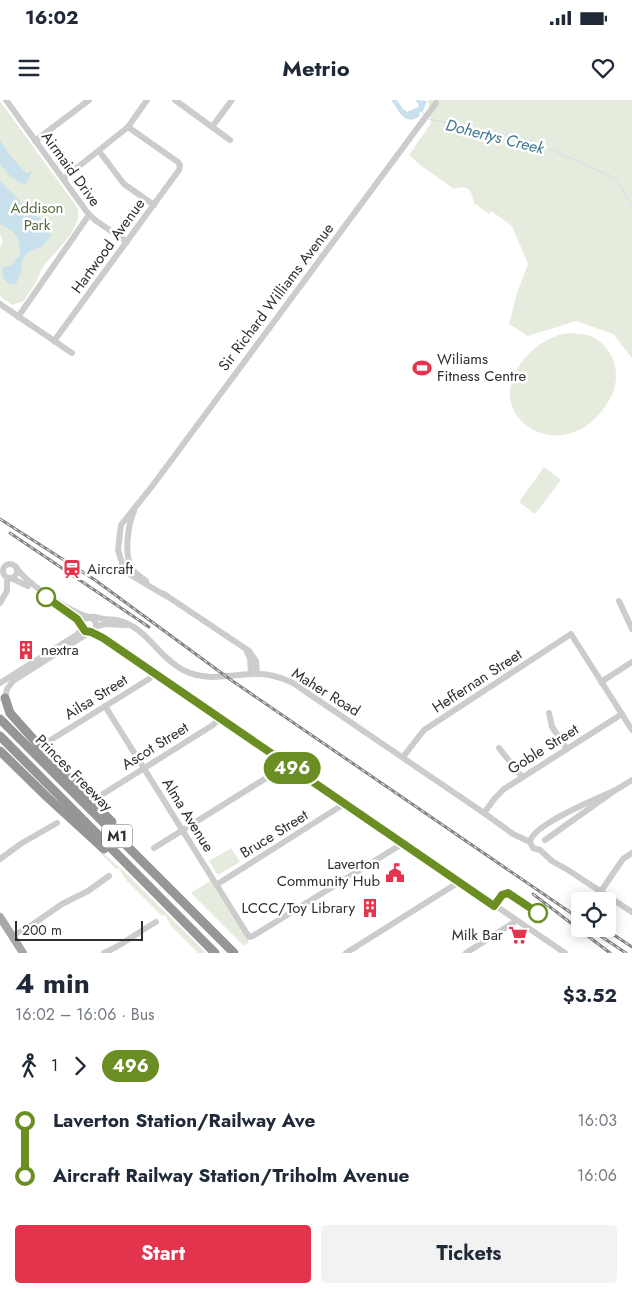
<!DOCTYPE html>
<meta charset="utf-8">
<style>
body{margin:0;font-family:Jost,sans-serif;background:#f2f2f3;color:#1f2937;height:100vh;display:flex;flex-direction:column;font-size:19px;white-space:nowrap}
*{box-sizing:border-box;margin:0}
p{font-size:16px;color:#747a83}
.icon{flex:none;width:28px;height:28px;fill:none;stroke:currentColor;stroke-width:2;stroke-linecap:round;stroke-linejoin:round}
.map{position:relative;height:853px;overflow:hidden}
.details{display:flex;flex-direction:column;background:#fff;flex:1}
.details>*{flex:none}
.badge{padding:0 10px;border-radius:16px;font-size:18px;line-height:32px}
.buttons{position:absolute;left:571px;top:792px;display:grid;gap:10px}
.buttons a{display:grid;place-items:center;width:45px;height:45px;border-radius:5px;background:#fff;box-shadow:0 2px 12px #0003;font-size:25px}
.scale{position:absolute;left:15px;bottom:12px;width:128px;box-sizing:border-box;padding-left:5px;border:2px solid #2f2f2f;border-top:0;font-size:14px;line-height:18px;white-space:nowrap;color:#2f2f2f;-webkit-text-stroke:4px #fff;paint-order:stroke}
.map>.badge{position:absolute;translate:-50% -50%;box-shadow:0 0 0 2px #fff}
.legs{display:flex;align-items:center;gap:8px;height:55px;padding:0 15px;font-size:16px}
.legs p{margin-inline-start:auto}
.head{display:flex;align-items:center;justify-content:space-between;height:85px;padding:0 15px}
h1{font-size:28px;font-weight:700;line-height:38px}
.action{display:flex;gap:10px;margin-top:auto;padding:10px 15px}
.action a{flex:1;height:58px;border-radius:5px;background:#e3334d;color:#fff;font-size:20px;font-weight:700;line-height:58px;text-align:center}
.action a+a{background:#f2f2f3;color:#1f2937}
ul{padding:0 15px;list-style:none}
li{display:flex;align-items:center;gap:18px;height:55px;font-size:19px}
li i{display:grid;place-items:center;width:8px;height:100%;margin:0 6px;background:currentColor}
li i::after{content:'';width:12px;height:12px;margin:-6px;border:4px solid;border-radius:50%;background:#fff}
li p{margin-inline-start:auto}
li:first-child i{background:linear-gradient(#0000 50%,currentColor 0)}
li:last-child i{background:linear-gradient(currentColor 50%,#0000 0)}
.status{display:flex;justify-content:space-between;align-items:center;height:35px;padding:0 25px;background:#fff;direction:ltr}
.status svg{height:14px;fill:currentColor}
header{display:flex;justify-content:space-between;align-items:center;height:65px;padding:0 15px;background:#fff;font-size:22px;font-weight:700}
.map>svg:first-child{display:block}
.green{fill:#e6ecdd}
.water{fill:#c9e1ec}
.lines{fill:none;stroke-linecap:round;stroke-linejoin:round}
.stream{stroke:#c9e1ec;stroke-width:1}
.minor{stroke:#ccc;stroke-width:6}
.major{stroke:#a7a7a7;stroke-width:8}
.highway{stroke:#969696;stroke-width:9}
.rail-casing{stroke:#848484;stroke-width:3}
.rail{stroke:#fff;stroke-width:1;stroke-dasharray:4;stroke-linecap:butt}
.line-1-casing{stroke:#fff;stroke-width:11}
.line-1{stroke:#6b8e23;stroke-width:8}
.stop-1-dot{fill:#fff;stroke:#6b8e23;stroke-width:2.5}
.labels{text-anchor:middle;stroke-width:5;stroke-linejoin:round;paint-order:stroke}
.shield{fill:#fff;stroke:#6d6d6d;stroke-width:1}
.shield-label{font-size:14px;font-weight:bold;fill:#2f2f2f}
.street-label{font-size:15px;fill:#2f2f2f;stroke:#fff}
.park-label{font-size:15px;fill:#556a3c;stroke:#fff}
.poi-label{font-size:15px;fill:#2f2f2f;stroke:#fff;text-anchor:start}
.water-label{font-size:16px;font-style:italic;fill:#3d7690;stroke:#fff}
</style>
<div class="status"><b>16:02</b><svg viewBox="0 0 49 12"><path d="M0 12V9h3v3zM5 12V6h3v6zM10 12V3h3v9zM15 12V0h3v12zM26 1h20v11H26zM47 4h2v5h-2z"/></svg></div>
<header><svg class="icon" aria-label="menu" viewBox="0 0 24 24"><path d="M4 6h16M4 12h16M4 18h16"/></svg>Metrio<svg class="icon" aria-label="heart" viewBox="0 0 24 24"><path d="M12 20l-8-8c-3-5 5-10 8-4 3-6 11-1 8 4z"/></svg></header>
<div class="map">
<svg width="632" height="853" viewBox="0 0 632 853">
<rect width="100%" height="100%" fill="#fff"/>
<!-- green -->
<g class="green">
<path d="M428,0h204v258l-19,-24 -37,-13 -48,15 -19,-12 8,-31 11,-29 -16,-38 -21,-15 -2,3 -15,-11c-3,-14 -5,-18 -20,-14l-34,-24 -11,-10 22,-32z"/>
<path d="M0,1l77,106c8,18 -20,43 -31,56 -6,6 -7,15 -11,21 -4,6 -8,11 -11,17l-12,4 -12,-9v-48l3,-7 -3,-7z"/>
<path d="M571,233c7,1 16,1 22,4 22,12 29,38 18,60 -42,79 -138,21 -86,-39 12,-14 28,-24 46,-25z"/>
<polygon points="544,367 561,380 535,414 519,402"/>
<polygon points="86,738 129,776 206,853 198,853 172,827 165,815 162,816 126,780 119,768 116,769"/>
<polygon points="231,748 240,762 220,774 217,774 209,761"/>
<polygon points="210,781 249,842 244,846 191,793"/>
</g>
<!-- water -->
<g class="water">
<path d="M391,0h6l6,9 4,3 11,-5 1,-2 -4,-5 12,1 -4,10 -4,2 1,3c-15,11 -21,-5 -29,-16z"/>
<path d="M0,40c7,13 16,22 26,33l6,-2 -5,12 -4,1 -12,-7 -11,-13z"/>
<path d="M0,81l26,26 22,18 3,11 -10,11 -14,6 -6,10 1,6 -6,15 -6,1 -7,-7 -1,-10 9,-3 9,-10c-1,-20 -2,-21 -20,-31z"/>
</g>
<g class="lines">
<!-- stream -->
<g class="stream">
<polyline points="422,10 423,14"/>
<polyline points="429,19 518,37 541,45 615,78 632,105"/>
</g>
<!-- minor -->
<g class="minor">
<polyline points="6,0 87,112 95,120 127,142"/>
<polyline points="175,0 230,40"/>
<polyline points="212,27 232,0"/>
<polyline points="35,41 89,0"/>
<polyline points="99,51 124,84 154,105"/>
<polyline points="63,79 128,27 147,0"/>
<polyline points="0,204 72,253"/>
<polyline points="18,217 89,115"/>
<polyline points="54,241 179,70 180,65 178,62 128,27"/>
<path d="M134,411c-6,14 -10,42 -3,56 3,6 10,10 15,14"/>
<circle cx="10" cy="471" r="7"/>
<path d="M16,467c10,16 54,45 73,50"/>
<polyline points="11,478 28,486"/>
<polyline points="164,494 249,551 256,561 257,574"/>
<polyline points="166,496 129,474 123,466 118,450 121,425 153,385 436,3"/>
<polyline points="619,501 632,529"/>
<polyline points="0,503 7,491 7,481 10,478"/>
<polyline points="55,504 77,519 82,526"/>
<path d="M89,517c6,-1 10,1 15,2 6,1 11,0 16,2 27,7 39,37 63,49 25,12 43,5 69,4 14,-1 28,3 41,9l191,130 29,21 17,8"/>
<circle cx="89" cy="525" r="7"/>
<polyline points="97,526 106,524 126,525"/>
<polyline points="91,532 154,573 565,853"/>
<polyline points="247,552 250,558 251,574"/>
<polyline points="601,582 632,562"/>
<polyline points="0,583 78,534 82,527"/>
<polyline points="5,598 7,589 13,581 90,532"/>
<polyline points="105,606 249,837 253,836 402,744"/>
<polyline points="549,613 552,627 567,649"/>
<polyline points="49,641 149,579 154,573"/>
<polyline points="499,648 522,677"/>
<polyline points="403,657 424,630 571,534 632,630"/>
<path d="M614,691c-18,8 -82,34 -84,51l3,6 7,2 12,11 16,9 64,42"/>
<polyline points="103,694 213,625 220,618"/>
<polyline points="484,713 495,698 504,689 622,614"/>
<polyline points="545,740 614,691 632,680"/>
<polyline points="154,748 279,670 286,664"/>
<polyline points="0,759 22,743 57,723"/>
<polyline points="216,785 344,704"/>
<polyline points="601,791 623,759 632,753"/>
<polyline points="12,836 26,829 62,804 88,791 109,776"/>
<path d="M104,853c19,-8 34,-21 52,-31"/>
<polyline points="346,853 459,782"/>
<polyline points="466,853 516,821"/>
</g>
<!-- major -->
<polyline class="major" points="0,817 23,853"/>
<!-- highway -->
<g class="highway">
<polyline points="5,598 10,613 59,668 112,722"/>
<polyline points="0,619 234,853"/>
<polyline points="0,636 215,853"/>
<polyline points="0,651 47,697 104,749"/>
</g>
<!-- rail casing -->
<g class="rail-casing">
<g id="rail">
<polyline points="0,419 95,480 231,580 580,819"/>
<polyline points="10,433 149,527"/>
<polyline points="533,794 610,853"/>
<polyline points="590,829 626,853"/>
<polyline points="605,829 632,847"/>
</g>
</g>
<!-- rail -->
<use href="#rail" class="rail"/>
</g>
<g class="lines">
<!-- line-1 casing -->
<g class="line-1-casing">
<polyline id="line-1" points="46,497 77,519 85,531 91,532 103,538 494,806 502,795 508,793 538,813"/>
</g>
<!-- line-1 -->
<use href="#line-1" class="line-1"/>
</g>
<!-- icons -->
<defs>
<g id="stadium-bare" transform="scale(1.5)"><path d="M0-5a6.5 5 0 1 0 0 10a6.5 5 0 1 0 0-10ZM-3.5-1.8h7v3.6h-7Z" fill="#e3334d" stroke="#fff" stroke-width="2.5" paint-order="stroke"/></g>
<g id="station-bare" transform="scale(1.5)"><path d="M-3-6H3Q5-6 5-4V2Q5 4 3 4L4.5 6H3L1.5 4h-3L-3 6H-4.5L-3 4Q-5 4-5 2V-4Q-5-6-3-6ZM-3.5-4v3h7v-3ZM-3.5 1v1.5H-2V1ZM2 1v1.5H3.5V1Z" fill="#e3334d" stroke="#fff" stroke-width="2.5" paint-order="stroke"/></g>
<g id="building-bare" transform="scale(1.5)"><path d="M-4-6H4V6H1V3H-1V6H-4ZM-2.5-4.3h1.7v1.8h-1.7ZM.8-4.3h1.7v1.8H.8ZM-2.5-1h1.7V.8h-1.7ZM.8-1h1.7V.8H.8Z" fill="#e3334d" stroke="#fff" stroke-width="2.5" paint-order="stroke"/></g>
<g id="civic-bare" transform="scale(1.5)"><path d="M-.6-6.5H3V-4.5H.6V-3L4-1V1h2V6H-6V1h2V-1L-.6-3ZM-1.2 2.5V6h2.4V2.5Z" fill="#e3334d" stroke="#fff" stroke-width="2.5" paint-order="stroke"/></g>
<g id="supermarket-bare" transform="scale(1.5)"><path d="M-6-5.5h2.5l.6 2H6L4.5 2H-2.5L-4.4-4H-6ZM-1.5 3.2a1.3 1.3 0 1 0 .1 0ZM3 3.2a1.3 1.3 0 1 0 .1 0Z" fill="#e3334d" stroke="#fff" stroke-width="2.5" paint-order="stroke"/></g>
</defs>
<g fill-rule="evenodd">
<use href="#stadium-bare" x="422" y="268"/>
<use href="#station-bare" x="72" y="469"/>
<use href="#building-bare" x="26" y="550"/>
<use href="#civic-bare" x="395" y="773"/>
<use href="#building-bare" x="370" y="808"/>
<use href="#supermarket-bare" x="518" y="835"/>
</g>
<!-- markers -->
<g class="stop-1-dot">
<circle cx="46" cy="497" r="9"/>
<circle cx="538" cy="813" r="9"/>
</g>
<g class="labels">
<!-- shield labels -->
<rect class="shield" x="102" y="724.5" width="30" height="23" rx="4"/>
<g class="shield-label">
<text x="117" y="741">M1</text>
</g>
<!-- street labels -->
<g class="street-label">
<text transform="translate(71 69) rotate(54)" y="5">Airmaid Drive</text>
<text transform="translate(108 146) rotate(-54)" y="5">Hartwood Avenue</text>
<text transform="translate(276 197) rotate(-53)" y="5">Sir Richard Williams Avenue</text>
<text transform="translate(477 581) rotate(-33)" y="5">Heffernan Street</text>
<text transform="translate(326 592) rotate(32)" y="5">Maher Road</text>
<text transform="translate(96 597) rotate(-32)" y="5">Ailsa Street</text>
<text transform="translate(155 646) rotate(-32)" y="5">Ascot Street</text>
<text transform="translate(543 649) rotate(-32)" y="5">Goble Street</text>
<text transform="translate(74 673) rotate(45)" y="5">Princes Freeway</text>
<text transform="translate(188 715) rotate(58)" y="5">Alma Avenue</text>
<text transform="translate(274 734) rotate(-32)" y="5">Bruce Street</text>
</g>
<!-- park labels -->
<g class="park-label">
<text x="37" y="113">Addison<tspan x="37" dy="17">Park</tspan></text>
</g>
<!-- poi labels -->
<g class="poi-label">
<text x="437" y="264">Wiliams<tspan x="437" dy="17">Fitness Centre</tspan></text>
<text x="87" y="474">Aircraft</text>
<text x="41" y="555">nextra</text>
<text x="380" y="769" text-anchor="end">Laverton<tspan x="380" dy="17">Community Hub</tspan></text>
<text x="355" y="813" text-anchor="end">LCCC/Toy Library</text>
<text x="503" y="840" text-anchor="end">Milk Bar</text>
</g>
<!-- water labels -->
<g class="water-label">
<text transform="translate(495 36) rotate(14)" y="6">Dohertys Creek</text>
</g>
</g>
</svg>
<div class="buttons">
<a><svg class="icon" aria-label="locate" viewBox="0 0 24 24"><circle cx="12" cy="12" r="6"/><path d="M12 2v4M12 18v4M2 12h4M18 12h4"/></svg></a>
</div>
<div class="scale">200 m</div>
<b class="badge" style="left:292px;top:668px;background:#6b8e23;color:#fff">496</b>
</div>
<section class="details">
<div class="head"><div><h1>4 min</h1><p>16:02 – 16:06 · Bus</p></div><b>$3.52</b></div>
<div class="legs"><svg class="icon" aria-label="walk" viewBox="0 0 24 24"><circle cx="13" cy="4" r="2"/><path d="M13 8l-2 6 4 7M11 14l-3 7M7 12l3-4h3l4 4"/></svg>1<svg class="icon" aria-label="forward" viewBox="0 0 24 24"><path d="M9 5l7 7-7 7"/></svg><b class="badge" style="background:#6b8e23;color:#fff">496</b></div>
<ul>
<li><i style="color:#6b8e23"></i><b>Laverton Station/Railway Ave</b><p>16:03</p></li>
<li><i style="color:#6b8e23"></i><b>Aircraft Railway Station/Triholm Avenue</b><p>16:06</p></li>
</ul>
<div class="action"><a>Start</a><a>Tickets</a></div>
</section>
